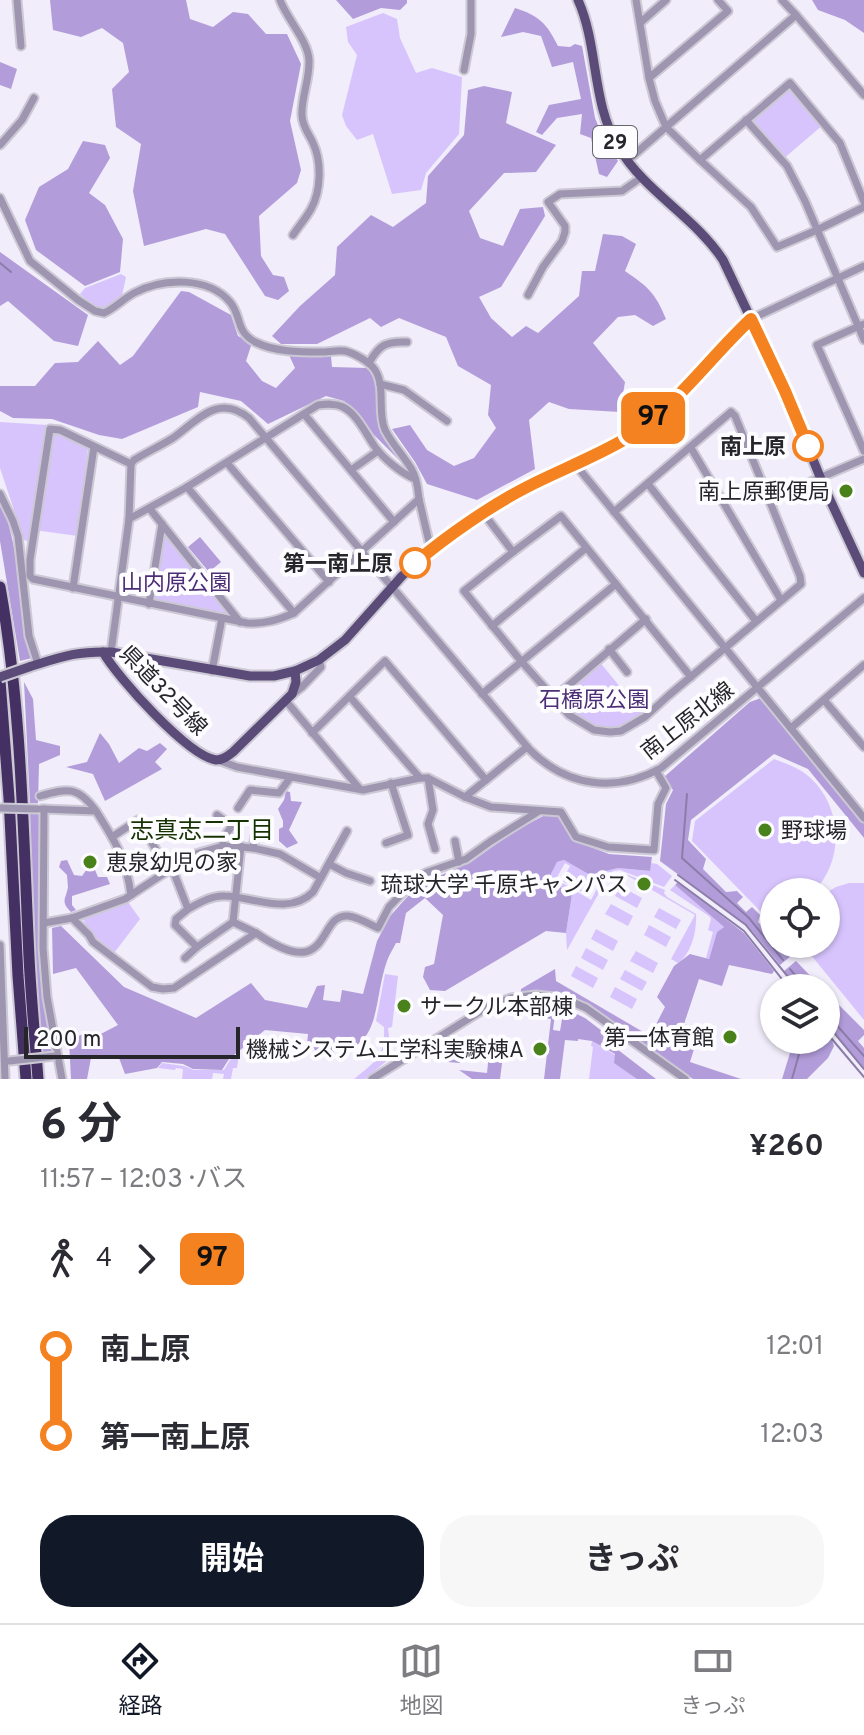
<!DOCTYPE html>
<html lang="ja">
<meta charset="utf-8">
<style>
body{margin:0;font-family:Overpass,"Noto Sans JP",sans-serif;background:#f7f7f7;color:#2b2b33;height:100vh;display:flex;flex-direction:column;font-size:30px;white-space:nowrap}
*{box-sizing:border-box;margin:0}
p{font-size:26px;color:#7c7c81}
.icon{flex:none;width:44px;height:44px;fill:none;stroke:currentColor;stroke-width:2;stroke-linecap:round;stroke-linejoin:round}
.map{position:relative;height:1079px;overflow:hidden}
.details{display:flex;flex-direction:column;background:#fff;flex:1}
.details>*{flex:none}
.badge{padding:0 16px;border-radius:12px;font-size:28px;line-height:52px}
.controls{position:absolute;left:760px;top:878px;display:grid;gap:16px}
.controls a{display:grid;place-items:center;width:80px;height:80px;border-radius:50%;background:#fff;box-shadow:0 2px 6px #0004;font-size:40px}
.scale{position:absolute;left:24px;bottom:20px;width:216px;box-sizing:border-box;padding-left:8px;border:4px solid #26252a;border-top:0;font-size:22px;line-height:28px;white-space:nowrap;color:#26252a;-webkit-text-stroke:6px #fdfcff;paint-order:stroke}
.map>.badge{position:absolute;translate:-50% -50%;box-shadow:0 0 0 4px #fff}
.legs{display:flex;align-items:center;gap:12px;height:88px;padding:0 40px;font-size:26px}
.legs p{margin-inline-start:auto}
.overview{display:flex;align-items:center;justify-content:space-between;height:136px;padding:0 40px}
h1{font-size:44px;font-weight:700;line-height:60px}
.action{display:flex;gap:16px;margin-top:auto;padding:16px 40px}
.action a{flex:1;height:92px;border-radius:32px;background:#111827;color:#fff;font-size:32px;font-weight:700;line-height:92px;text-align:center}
.action a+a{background:#f7f7f7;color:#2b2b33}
ul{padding:0 40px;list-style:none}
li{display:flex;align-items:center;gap:28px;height:88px;font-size:30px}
li i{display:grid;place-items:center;width:12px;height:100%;margin:0 10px;background:currentColor}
li i::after{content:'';width:20px;height:20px;margin:-10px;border:6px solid;border-radius:50%;background:#fff}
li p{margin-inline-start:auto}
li:first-child i{background:linear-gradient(#0000 50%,currentColor 0)}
li:last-child i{background:linear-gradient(currentColor 50%,#0000 0)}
.dock{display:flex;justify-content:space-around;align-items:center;height:112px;border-top:2px solid #e1e1e2;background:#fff;font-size:22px;color:#7c7c81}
.dock a{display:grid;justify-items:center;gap:4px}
.dock .selected{color:#111827}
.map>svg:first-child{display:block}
.green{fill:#d7c4fd;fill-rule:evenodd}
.forest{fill:#b29dda}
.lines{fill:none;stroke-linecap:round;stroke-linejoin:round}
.stream{stroke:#8b7ca8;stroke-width:2}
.minor-casing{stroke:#ccc9d5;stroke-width:11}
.major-casing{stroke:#ccc9d5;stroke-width:13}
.highway-casing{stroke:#ccc9d5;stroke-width:15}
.minor{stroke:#9e95b0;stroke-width:7}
.major{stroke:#5b4b79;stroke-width:9}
.highway{stroke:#453064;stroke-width:11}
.minor-bridge-casing{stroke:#ccc9d5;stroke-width:11;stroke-linecap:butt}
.major-bridge-casing{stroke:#ccc9d5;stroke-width:13;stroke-linecap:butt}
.minor-bridge{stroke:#9e95b0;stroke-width:7}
.major-bridge{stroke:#5b4b79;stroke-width:9}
.line-1-casing{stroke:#fff;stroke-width:18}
.line-1{stroke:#f58220;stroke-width:12}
.stop-1-dot{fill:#fff;stroke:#f58220;stroke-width:4}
.poi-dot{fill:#49821b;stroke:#fdfcff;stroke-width:3}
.labels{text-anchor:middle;stroke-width:8;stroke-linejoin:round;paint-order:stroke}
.shield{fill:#fdfcff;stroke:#66666a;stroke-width:2}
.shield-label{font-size:20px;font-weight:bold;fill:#26252a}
.stop-label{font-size:22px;font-weight:bold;fill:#26252a;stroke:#fdfcff;text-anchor:end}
.poi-label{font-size:22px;fill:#26252a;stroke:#fdfcff;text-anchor:end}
.park-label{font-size:22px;fill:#4c2e76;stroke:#fdfcff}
.street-label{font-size:22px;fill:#26252a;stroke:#fdfcff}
.neighbourhood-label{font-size:24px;fill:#173202;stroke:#fdfcff}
</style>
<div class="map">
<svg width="864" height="1079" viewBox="0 0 864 1079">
<rect width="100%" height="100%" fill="#f1edfb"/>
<!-- green -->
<g class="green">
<polygon points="383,13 397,19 400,38 416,73 432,68 462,77 459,134 426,173 421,190 392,194 373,134 357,140 346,126 342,115 357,55 348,42 346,27"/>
<polygon points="790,83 824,124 782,160 746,120"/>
<polygon points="121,274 126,277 121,300 104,310 97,308 80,294 85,288"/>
<polygon points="0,422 47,425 88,447 78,536 34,530 31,542 24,540 0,468"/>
<polygon points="162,524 229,612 228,616 149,601"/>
<path d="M598,660l47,57c-10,5 -25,15 -36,15 -24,-1 -40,-20 -55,-34z"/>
<path d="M774,759c10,4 20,7 29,13 39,27 44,88 10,120h-39v18l-12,3 -70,-72 3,-20z"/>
<path d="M564,860l26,15 28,-7 31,3 2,-8 6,1 15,12 -8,11 -44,-17 -7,1 -4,4 -42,75 -1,-17 6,-39 -19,-11 -2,-9 6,-12zM565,863l5,3 -8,15 20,11 8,-15 10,6 -9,17 -35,-21z"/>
<path d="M621,872l44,18 -1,3 3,4 29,17c1,16 -4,39 -18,49l-7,-4 24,-44z"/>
<polygon points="849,883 864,883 864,1020 802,944 826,944 826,893 836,887"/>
<polygon points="675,885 724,927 717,932 709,959 706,958 713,932 708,930 711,919 709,916 670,890"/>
<polygon points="620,886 642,898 637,908 615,896"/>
<path d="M128,902l12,17 -26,34c-13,-10 -25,-21 -32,-36z"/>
<polygon points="611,904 633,916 628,926 605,914"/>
<polygon points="659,908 681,920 676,929 654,917"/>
<polygon points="649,925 671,937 666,947 644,935"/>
<polygon points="596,929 618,941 613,951 591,939"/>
<polygon points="586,948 608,960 603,970 581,958"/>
<polygon points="636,951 658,963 653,973 630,961"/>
<polygon points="576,966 598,978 593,988 571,976"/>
<polygon points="625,970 647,982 642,991 620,979"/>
<path d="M385,974l13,2 -6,51 -4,1 3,23 -2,8 -24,20h-11c22,-18 31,-22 30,-52l-8,-6z"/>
<polygon points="615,987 637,999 632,1009 610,997"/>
<polygon points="592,1041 615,1055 615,1063 637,1079 589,1079 593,1047 591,1046"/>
<polygon points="239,1053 237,1068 233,1068 231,1079 223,1079 224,1074 213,1073 212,1079 182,1079 183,1069 176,1068 175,1070 158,1068 162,1063 184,1066 194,1070 224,1070 230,1060"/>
</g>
<!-- forest -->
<g class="forest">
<polygon points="50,0 186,0 190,19 213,27 233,12 248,14 266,34 287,34 301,64 290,121 301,170 297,183 259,216 261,256 273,275 284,277 289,291 278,300 265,296 225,234 206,229 144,246 133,191 141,144 116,127 112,89 129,72 123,43 102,28 81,37 53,30"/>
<polygon points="336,0 407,0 407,3 400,10 381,8 353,19"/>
<polygon points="812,0 864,0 864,33 845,20 818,10"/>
<path d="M515,8c25,8 32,16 43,38l12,1 5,-3 7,2 13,72 9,22 14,21 -11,16 -8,-3 -8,-36 -11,-4 2,-20 -25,4 -15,17 -6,-3 13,-27 32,-6 -8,-37 -21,5 -11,-31 -18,-4 -22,5z"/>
<polygon points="0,62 17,69 11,89 0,85"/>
<path d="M484,86l28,6 -6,31 50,22 -20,27 -32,1 -35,38 11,27 23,8 17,-37 23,-2 2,9 -44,71 -22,10 12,21 21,19 14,-11 12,7 41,-37 3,-25h13l8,-37 19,2 14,8 -11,27c23,16 30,21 41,48l-13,7 -18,-11 -17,2 -25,26 32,39 -5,30 -51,-3 -20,-7 -20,18 6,49 -58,31 -50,-16 -12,-22 -23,-33 18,-4 17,25 27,16 20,-8 22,-30 -8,-13 3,-30 -33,-19 -12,-29 -47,-19 -18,9 -11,-9 -53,26h-36l-9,-8 28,-30 35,-31 2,-28 34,-32 22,12 33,-24 2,-27 36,-41 4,-45z"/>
<polygon points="83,141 105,145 110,158 89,193 105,205 123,239 120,272 85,286 36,250 25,220 39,187 68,169"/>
<polygon points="0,252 88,315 78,346 54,341 8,301 0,306"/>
<polygon points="181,291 189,292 231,315 238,336 252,343 246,361 262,381 276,388 295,368 289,355 331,356 332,367 368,368 374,378 378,397 379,418 401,458 399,460 374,435 359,414 344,401 326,396 268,424 241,401 200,392 198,407 122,439 99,435 52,419 13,418 0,411 0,386 35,386 55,363 78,362 98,341 120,365 133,356"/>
<path d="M0,500c21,50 19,105 32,158l-12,3 -20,-120z"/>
<polygon points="200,537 221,562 209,572 188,547"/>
<polygon points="24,682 33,699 36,740 60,746 60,755 39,764 38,803 30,803"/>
<polygon points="761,698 864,823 864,838 808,769 774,754 691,820 688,840 706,859 703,869 726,892 737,891 743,897 737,903 746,912 752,907 760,915 758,922 774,939 774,944 779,944 791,956 780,965 748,926 660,861 666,804 673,790 664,777 750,702"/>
<polygon points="100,733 109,744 119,763 139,748 147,751 160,743 167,749 155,762 162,769 105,801 93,774 66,767 87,762"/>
<polygon points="286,791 290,792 291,801 302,802 289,830 298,843 287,848 279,841 279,829 283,827 283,821 278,809 284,800"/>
<path d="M30,814h9l2,6c-5,78 -1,155 12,232l-11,1 -8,-118z"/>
<path d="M545,815l13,1 14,24 37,14 43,3 -2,14 -32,-3 -28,7 -26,-15 -7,2 -6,12 2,9 19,11 -6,39 -20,-2 -101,60 -15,-1 -7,-13 2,-10 9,-3 9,-49 -18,-17 -19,15 -6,30h-4c-3,6 -7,12 -9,18 -16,45 -2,97 -71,91l-2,-4 -7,-4 1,-10 -43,-4 -36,29 -7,11 -29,-1 -10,-5 -21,-2 -5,6 -32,6 -6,-16h-28l-4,21h-16l-2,-39 19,-8 7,5 23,-12 -42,-57 -23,6 -1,-46 9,-2 63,61 72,31 55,-35 14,17 42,8 10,-22 8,-1 -2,15 17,2 2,-12 21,4 14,-53 13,-25 18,-20 22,-16 41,-18 42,-30z"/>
<path d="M67,860l7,15 8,1 5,-7 8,1 3,7h9l3,7 -38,12v9l4,5 -5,2c-11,-11 -5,-13 -3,-25 0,-1 -1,-11 -1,-12l-8,-8 2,-6z"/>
<polygon points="678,882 744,933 774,971 772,974 729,965 722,986 699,979 684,1024 700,1030 690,1062 741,1079 693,1079 587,1003 560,993 541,991 521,992 521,989 555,969 556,981 650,1036 665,1007 657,997 674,966 690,954 709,959 717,932 724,927 675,885"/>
<polygon points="796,961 822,988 797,988 784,971"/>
<polygon points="826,992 864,1030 864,1035 858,1041 864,1048 864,1068 826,1022"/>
<polygon points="564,1008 585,1018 615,1041 613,1046 656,1079 637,1079 614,1063 615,1054 592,1041 578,1039 578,1041 565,1040 560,1079 544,1079 551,1019 537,1017 537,1011 555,1014 553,1030 560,1031"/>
<polygon points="826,1033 832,1040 834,1046 828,1058 807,1079 782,1079 794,1040 826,1040"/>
<polygon points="463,1039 460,1063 448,1062 441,1057 441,1053"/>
<polygon points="489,1054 503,1056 500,1079 472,1079 459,1070 487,1073"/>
</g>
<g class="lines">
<!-- stream -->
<g class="stream">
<polyline points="0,263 11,272"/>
<polyline points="687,794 682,858 749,918 783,960"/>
<polyline points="678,875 746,925 797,988"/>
<polyline points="675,880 744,931 789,988"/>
<polyline points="790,969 806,988"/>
<polyline points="826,1013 864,1056"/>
<polyline points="826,1023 864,1069"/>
<polyline points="826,1032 864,1077"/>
<polyline points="792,1079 803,1040"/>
</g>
<!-- minor casing -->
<g class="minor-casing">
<g id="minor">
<polyline points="17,0 21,46"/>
<path d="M280,0c7,19 28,41 29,60 1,19 -8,37 -7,55 0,11 7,19 11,28 9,19 8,48 -2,66 -5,9 -12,17 -18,26"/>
<polyline points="636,0 649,78 728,11 718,0"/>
<polyline points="782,0 796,15 666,127 700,160 790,83 840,143 864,202"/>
<polyline points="796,15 864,95"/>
<polyline points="641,22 666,0"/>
<polyline points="464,70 471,34 471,0"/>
<polyline points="746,120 787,166 805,201 864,340"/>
<polyline points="0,145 22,120 34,98"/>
<polyline points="700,160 751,207 777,247 817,230 864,207"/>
<polyline points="627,161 666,127 655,101 649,78"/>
<path d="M0,198l30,63 48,39 17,11 9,2c11,-5 19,-14 30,-20 28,-15 74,-17 96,9 12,14 5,29 25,40 20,10 44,10 66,10 7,0 16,-2 24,-1 9,2 25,11 30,19 11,17 2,42 10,60 7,14 19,26 27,40 5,8 6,20 7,29l-125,114c-16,7 -29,11 -47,10l-214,-44 -3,-3v-16l20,-131 10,1 71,34"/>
<polyline points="528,295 543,267 562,241 565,232 565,226 548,202 560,194 622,191 642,177"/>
<polyline points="751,319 864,266"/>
<polyline points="864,324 817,345 864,451"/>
<path d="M369,363c10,-18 17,-22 38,-21"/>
<polyline points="380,384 404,390 447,421"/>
<polyline points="304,414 394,522"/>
<polyline points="691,448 781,600"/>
<polyline points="227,463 329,582"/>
<polyline points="575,464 864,818"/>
<polyline points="351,470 378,451"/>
<polyline points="648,484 756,621"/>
<polyline points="187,487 294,613"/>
<polyline points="0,494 13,521 18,536 29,636 38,664"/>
<polyline points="419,499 429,542 433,548"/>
<polyline points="770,499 864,459"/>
<polyline points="150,509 240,622"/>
<polyline points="484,514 513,552 464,591 521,661 569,715 594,730 610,732 621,731 645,717 668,696 801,584 800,576 735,416 731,412 614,512"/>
<path d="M129,519l58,-32 131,-82c8,-1 17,-2 25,2 14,7 23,27 32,40 9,12 26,26 40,32"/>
<polyline points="513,552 561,516 691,677"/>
<polyline points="73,588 94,447"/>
<polyline points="149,604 162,524"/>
<polyline points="492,626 586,548"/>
<polyline points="609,649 627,672"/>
<path d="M111,652l18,-133 2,-55 3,-4c13,-8 26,-14 39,-22 25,-18 45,-45 76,-20l281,332c37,37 86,43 131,18l203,-170"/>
<polyline points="212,671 222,618"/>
<polyline points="293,694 302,687 321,667 319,660"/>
<polyline points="482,694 616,584"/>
<polyline points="350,697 420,778"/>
<polyline points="554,698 646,619"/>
<polyline points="824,700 864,747"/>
<polyline points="286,701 359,788"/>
<polyline points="791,728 864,665"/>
<polyline points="312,733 385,661 486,780"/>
<polyline points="218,760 237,767 363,790 420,778 428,778 465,797 491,807 561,812 576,837 608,847 654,850 658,804 666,788 656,771"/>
<polyline points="428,778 433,810 428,824 435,849"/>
<path d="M40,796c28,-8 38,-10 56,15"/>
<polyline points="465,797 527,747"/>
<polyline points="238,808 250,790 279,793 290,778"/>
<path d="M42,809l54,2c19,30 30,47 35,84"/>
<polyline points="44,809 43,948 47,997 62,1079"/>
<polyline points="217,815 232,826 223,838 223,846"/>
<path d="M112,837l26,-17 25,41 9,7 16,41c11,-6 24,-14 37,-13 29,1 64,20 88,-4l34,-61"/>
<polyline points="455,841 459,862"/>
<polyline points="386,843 408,835 391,783"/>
<polyline points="253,848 255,835"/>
<polyline points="329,864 346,873 370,881"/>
<polyline points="188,909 176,919 175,925 197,947"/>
<path d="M72,918l17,17 4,7 59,45 11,2 11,-1 82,-55c77,53 60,-20 92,-17 10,1 21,8 30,12l11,-21 29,-30 10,-5 38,-13 25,-18 48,-30"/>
<polyline points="233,922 256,933"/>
<polyline points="44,923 72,918 125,899 172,868 185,857 223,846 253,848 280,854 321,878"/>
<polyline points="0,945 5,1079"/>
<polyline points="185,958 197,947 233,922 241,846"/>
<polyline points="372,1079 489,1006 511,998 536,995 563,998 586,1008 685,1079"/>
</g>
</g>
<!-- major casing -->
<g class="major-casing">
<g id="major">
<path d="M578,0c21,47 13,103 41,148 26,44 76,69 104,112l62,131 40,98 39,84"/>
<path d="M103,652c14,25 85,104 113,108 7,0 12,-4 17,-8l59,-58 4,-12 -1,-11"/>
<path d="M29,667c32,-10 47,-16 82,-15l139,24h24l21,-5 24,-11 26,-20 57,-64 31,-28 91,-59 103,-51 22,-16 46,-44 56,-59"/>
</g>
</g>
<!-- highway casing -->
<g class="highway-casing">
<g id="highway">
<path d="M0,587c22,122 23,246 29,370 2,41 6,81 9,122"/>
<polyline points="0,681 9,798 18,976 26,1079"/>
</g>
</g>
<!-- minor -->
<use href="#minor" class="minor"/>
<!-- major -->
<use href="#major" class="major"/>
<!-- highway -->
<use href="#highway" class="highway"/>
<!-- minor-bridge casing -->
<g class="minor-bridge-casing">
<g id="minor-bridge">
<polyline points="0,808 38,809"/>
<polyline points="9,1061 55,1056"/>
</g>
</g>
<!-- major-bridge casing -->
<g class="major-bridge-casing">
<polyline id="major-bridge" points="0,677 29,667"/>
</g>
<!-- minor-bridge -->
<use href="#minor-bridge" class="minor-bridge"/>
<!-- major-bridge -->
<use href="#major-bridge" class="major-bridge"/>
</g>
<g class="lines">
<!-- line-1 casing -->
<g class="line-1-casing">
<path id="line-1" d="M415,563c32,-27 75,-57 112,-76 33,-17 68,-30 100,-49 48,-30 83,-81 124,-119l34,72 23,55"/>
</g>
<!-- line-1 -->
<use href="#line-1" class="line-1"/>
</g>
<!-- markers -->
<g class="stop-1-dot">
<circle cx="808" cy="446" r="14"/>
<circle cx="415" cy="563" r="14"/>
</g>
<g class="poi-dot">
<circle cx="846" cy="491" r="8"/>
<circle cx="765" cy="830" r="8"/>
<circle cx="90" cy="862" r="8"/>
<circle cx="644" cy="884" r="8"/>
<circle cx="404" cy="1006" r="8"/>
<circle cx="730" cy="1037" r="8"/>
<circle cx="540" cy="1049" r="8"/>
</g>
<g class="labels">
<!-- shield labels -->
<rect class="shield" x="593" y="126" width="44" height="32" rx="6"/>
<g class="shield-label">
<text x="615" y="149">29</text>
</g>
<!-- stop labels -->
<g class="stop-label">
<text x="786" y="454">南上原</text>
<text x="393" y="571">第一南上原</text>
</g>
<!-- poi labels -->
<g class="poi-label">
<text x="830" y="499">南上原郵便局</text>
<text x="781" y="838" text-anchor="start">野球場</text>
<text x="106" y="870" text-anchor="start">恵泉幼児の家</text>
<text x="628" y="892">琉球大学 千原キャンパス</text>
<text x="420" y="1014" text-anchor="start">サークル本部棟</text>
<text x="714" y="1045">第一体育館</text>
<text x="524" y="1057">機械システム工学科実験棟A</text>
</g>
<!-- park labels -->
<g class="park-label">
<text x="176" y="590">山内原公園</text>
<text x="594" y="707">石橋原公園</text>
</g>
<!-- street labels -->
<g class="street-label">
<text transform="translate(164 690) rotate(46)" y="8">県道32号線</text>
<text transform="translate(687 720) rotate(-38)" y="8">南上原北線</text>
</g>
<!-- neighbourhood labels -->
<g class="neighbourhood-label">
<text x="202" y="838">志真志二丁目</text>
</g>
</g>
</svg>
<div class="controls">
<a><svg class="icon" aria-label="locate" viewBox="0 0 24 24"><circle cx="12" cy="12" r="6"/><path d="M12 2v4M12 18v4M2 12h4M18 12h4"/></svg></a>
<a><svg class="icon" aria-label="layers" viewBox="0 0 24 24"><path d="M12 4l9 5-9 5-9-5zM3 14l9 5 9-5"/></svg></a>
</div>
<div class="scale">200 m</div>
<b class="badge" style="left:653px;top:418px;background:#f58220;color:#111">97</b>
</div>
<section class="details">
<div class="overview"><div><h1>6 分</h1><p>11:57 – 12:03 · バス</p></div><b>¥260</b></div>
<div class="legs"><svg class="icon" aria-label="walk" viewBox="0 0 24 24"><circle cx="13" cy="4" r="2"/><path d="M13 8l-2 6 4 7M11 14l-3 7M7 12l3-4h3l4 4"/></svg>4<svg class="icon" aria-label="forward" viewBox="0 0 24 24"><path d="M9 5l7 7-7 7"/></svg><b class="badge" style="background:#f58220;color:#111">97</b></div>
<ul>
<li><i style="color:#f58220"></i><b>南上原</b><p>12:01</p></li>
<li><i style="color:#f58220"></i><b>第一南上原</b><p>12:03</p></li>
</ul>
<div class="action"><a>開始</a><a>きっぷ</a></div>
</section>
<nav class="dock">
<a class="selected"><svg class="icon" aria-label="directions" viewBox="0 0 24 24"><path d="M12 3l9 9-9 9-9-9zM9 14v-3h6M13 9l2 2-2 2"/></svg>経路</a>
<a><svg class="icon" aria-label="map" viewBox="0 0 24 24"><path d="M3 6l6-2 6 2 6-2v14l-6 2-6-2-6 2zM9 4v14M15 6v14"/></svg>地図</a>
<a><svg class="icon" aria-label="tickets" viewBox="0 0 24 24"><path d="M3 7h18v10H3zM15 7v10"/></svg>きっぷ</a>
</nav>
